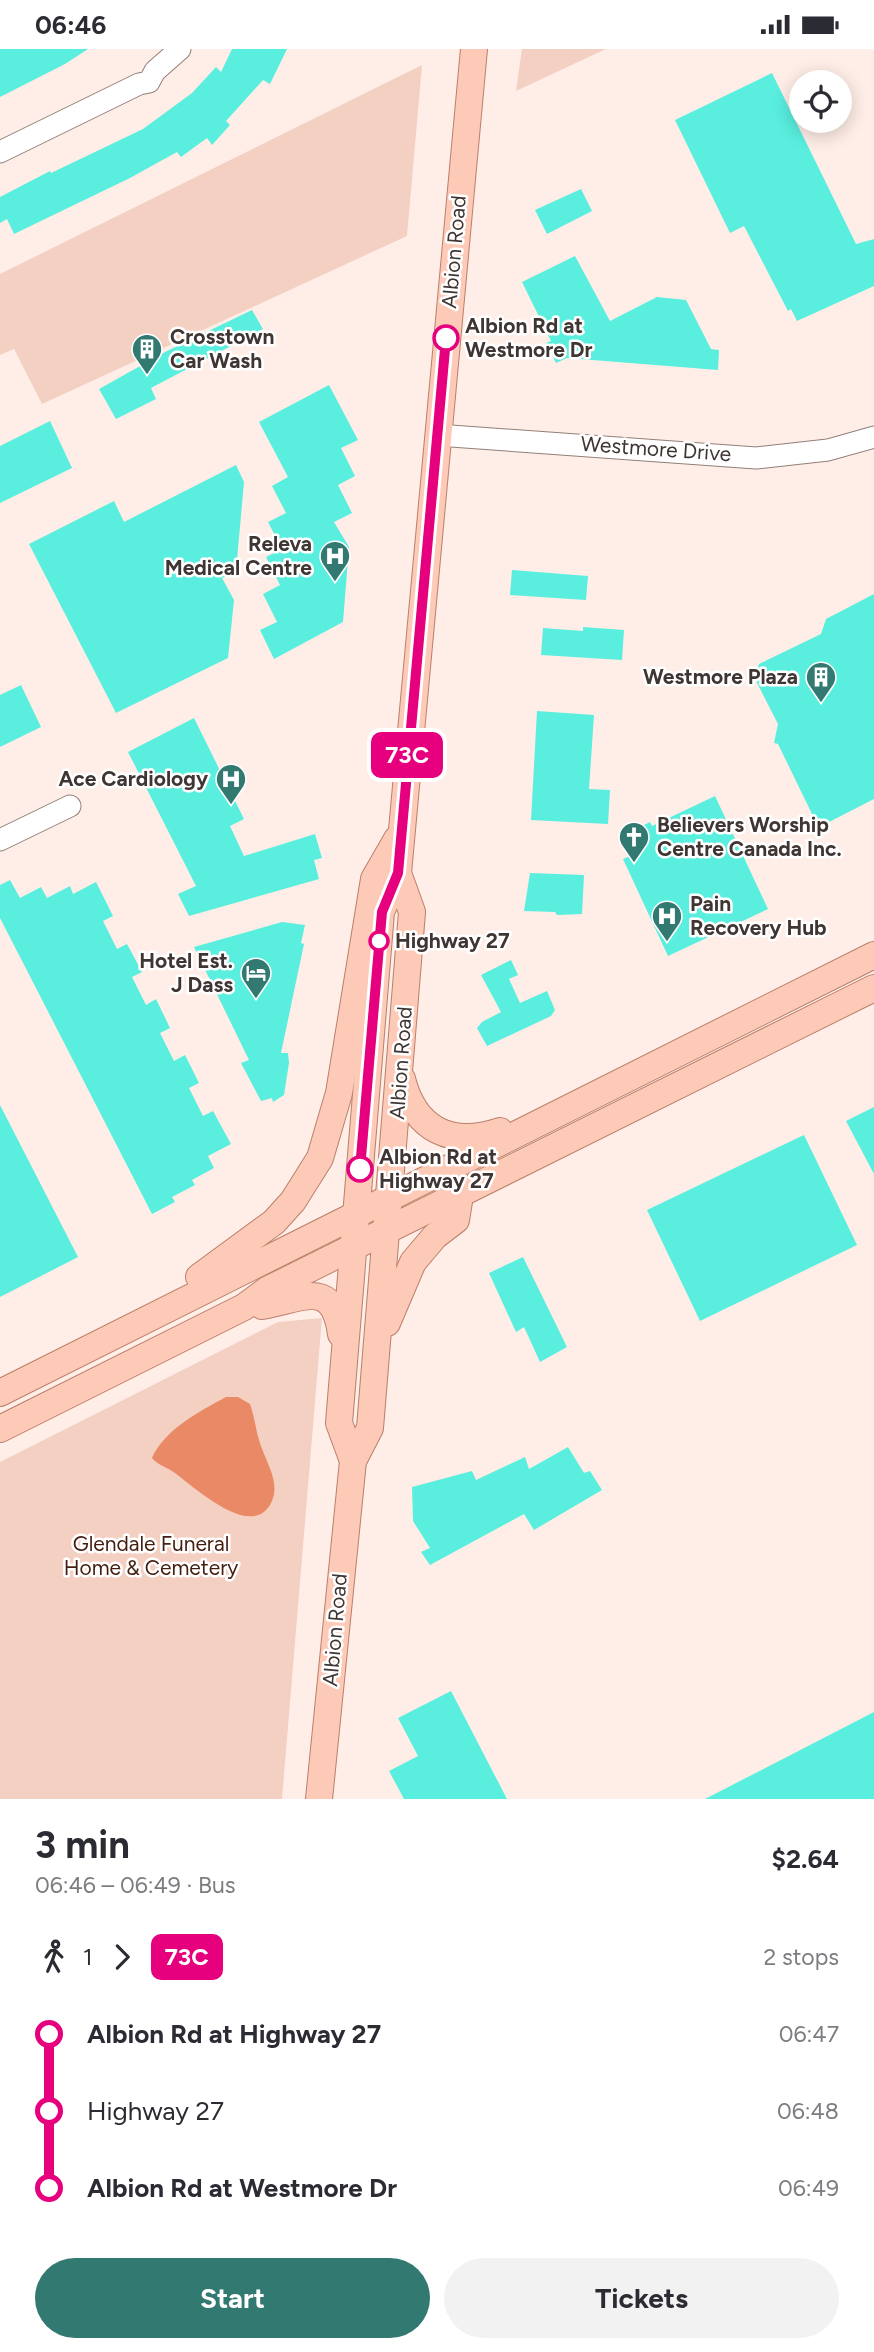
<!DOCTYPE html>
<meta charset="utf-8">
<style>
body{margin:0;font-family:Figtree,sans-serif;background:#f2f2f3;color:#2b2b33;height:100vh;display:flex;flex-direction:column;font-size:26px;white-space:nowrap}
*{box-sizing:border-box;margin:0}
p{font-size:23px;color:#7c7c81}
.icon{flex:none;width:38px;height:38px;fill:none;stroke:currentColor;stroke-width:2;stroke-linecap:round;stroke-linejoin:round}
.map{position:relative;height:1750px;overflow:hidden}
.details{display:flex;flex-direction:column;background:#fff;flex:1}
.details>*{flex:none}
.badge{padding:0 14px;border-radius:10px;font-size:24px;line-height:46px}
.buttons{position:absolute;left:789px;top:21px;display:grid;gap:14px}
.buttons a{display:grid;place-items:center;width:63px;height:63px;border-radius:50%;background:#fff;box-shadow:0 4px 18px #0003;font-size:35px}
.map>.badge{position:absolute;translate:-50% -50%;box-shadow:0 0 0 4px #fff}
.legs{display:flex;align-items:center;gap:10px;height:77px;padding:0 35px;font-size:23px}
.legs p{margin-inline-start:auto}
.summary{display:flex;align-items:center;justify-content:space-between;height:119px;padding:0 35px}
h1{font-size:38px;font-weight:700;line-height:52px}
.action{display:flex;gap:14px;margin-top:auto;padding:14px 35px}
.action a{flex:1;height:80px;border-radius:42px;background:#327971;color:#fff;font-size:28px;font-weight:700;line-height:80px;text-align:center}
.action a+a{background:#f2f2f3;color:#2b2b33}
ul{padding:0 35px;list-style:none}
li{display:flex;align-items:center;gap:24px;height:77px;font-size:26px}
li i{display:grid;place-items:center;width:10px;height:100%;margin:0 9px;background:currentColor}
li i::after{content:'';width:18px;height:18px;margin:-9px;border:5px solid;border-radius:50%;background:#fff}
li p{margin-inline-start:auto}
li:first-child i{background:linear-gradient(#0000 50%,currentColor 0)}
li:last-child i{background:linear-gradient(currentColor 50%,#0000 0)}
.status{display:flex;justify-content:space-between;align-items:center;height:49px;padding:0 35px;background:#fff;direction:ltr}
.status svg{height:19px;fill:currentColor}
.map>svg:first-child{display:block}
.green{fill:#f4d0c3}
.water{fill:#e98965}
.building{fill:#59eede}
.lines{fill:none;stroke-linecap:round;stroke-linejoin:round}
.minor-casing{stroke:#927f78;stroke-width:23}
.major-casing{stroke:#ba7f6a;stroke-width:28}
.minor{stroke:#fff;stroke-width:21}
.major{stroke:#fdcab7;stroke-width:26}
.line-1-casing{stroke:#fff;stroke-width:16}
.line-1{stroke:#e6007e;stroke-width:10}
.stop-1-dot{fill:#fff;stroke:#e6007e;stroke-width:3.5}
.labels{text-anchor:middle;stroke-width:5;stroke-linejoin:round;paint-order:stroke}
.street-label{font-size:21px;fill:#3f3633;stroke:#fff}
.stop-label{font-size:21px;font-weight:bold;fill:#3f3633;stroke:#fff;text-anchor:start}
.poi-label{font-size:21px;font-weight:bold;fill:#3f3633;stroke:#fff;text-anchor:end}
.park-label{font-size:21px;fill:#431d0f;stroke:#fff}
</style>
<div class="status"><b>06:46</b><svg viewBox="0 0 49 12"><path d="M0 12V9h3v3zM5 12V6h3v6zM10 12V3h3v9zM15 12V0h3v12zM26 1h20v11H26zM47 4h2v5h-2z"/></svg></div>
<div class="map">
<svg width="874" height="1750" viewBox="0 0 874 1750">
<rect width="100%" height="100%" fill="#ffeee7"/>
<!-- green -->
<g class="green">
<polygon points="522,0 606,0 516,42"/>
<polygon points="422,16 407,187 42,355 14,300 0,306 0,225"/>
<polygon points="322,1269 282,1750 0,1750 0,1413 278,1273"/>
</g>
<!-- water -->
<path class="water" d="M226,1348h12l12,7c5,14 6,29 11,42 6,18 20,38 10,57 -19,38 -77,-16 -96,-30 -8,-6 -16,-7 -23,-15 12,-28 48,-47 74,-61z"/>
<!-- building -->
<g class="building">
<polygon points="0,0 88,0 65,15 0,48"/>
<polygon points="232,0 287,0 270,35 263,31 226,72 230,76 212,96 207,89 181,108 177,103 130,129 14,185 7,170 0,174 0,148 50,122 51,124 143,80 192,44 216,18 221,23"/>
<polygon points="772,24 856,195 874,190 874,237 797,272 791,260 788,262 744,177 730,184 675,71"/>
<polygon points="581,140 592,162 547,185 535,161"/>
<polygon points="575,207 610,272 657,248 686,251 711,300 719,301 718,321 567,309 556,314 546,294 551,292 522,233"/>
<polygon points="252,261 263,280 151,339 156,350 116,370 99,340 167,302"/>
<polygon points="329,336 358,391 341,399 355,427 338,436 352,464 334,473 349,498 343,573 274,610 260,581 277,573 263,545 280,536 266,508 282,500 268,473 286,464 272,437 288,428 259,373"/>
<polygon points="50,372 72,419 0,454 0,397"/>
<polygon points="236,416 244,433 236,522 222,529 234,551 228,609 116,664 29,495 114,452 124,473"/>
<polygon points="512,521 588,527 586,551 510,546"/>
<polygon points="874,545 874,750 829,773 814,769 778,695 774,694 778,675 755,630 759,615 821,585 826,570"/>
<polygon points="583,578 624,581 622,611 541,606 543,579 583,582"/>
<polygon points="21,636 41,678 0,698 0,646"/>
<polygon points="537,662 594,666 589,740 610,741 608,775 531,771"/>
<polygon points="194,669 244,770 230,777 244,807 315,785 322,809 314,811 319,830 189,867 178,845 196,837 128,703"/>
<polygon points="715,747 768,860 668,907 623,810 637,804 628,784 650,773 652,777"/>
<polygon points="530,824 584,826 582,865 557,866 555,863 524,862"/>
<polygon points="10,831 20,849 41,838 47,849 70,837 73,845 96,833 113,867 103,872 117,900 127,895 142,923 132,928 146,956 156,950 170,979 160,984 174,1012 185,1006 199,1034 189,1039 203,1067 213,1062 231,1095 208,1107 214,1119 192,1131 195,1136 172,1148 175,1153 152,1165 0,869 0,836"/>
<polygon points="282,873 305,876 301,894 304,895 281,1004 288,1004 289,1014 284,1046 273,1053 272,1049 261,1052 241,1014 249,1011 194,898"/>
<polygon points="511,911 518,926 509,930 520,954 547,942 555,961 551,967 487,997 477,979 482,973 501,963 481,926"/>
<polygon points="0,1056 78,1208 0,1248"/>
<polygon points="874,1058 874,1125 846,1072"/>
<polygon points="804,1086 857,1196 700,1272 647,1161"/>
<polygon points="523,1208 567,1298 540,1313 524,1278 516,1283 489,1224"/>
<polygon points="568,1398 584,1424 590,1422 602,1441 534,1481 524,1465 430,1516 421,1503 430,1499 413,1472 412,1438 472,1422 476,1431 525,1408 529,1420"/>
<polygon points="451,1642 507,1750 404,1750 389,1722 418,1707 398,1669"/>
<polygon points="874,1663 874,1750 705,1750"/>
</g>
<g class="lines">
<!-- minor casing -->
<g class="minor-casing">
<g id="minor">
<polyline points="0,103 139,35 149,33 155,22 180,0"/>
<polyline points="437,386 756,409 828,401 874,388"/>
<polyline points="0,791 70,757"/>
</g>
</g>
<!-- major casing -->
<g class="major-casing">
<g id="major">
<path d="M402,1030c13,52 50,68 98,52"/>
<polyline points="199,1228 274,1173 293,1152 320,1109 339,1044 374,830 397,790"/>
<path d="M262,1257c38,-6 71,-30 79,28"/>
<polyline points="387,1274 413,1213 435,1187 456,1171 460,1146"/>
<polyline points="0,1344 874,906"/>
<polyline points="0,1380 244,1258 267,1241 874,939"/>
<polyline points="353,1412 339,1374 381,863 398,824 474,0"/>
<polyline points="319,1750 353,1412 370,1379 412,863 398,824"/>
</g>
</g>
<!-- minor -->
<use href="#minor" class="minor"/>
<!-- major -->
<use href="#major" class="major"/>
</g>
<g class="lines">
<!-- line-1 casing -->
<g class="line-1-casing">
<polyline id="line-1" points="360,1120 382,863 398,824 446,289"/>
</g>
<!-- line-1 -->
<use href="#line-1" class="line-1"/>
</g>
<!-- icons -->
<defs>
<g id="building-pin" transform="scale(1.575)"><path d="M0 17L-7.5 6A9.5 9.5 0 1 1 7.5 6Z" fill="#327971" stroke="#fff"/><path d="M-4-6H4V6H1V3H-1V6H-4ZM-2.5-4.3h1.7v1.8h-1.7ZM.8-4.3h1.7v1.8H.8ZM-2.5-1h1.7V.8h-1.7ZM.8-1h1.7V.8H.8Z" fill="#fff"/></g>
<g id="hospital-pin" transform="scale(1.575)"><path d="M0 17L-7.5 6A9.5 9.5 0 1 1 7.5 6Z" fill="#327971" stroke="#fff"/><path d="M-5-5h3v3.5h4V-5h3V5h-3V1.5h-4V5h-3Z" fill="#fff"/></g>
<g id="church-pin" transform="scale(1.575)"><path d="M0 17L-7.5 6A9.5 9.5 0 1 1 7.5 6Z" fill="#327971" stroke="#fff"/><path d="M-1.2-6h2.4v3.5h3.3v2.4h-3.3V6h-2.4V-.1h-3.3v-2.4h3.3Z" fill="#fff"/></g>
<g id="hotel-pin" transform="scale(1.575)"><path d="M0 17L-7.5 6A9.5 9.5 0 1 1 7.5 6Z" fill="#327971" stroke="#fff"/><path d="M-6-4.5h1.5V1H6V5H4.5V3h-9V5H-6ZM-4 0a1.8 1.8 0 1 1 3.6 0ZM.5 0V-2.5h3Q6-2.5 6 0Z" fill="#fff"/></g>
</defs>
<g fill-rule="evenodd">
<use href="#building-pin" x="147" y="300"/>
<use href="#hospital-pin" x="335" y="507"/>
<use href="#building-pin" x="821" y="628"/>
<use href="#hospital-pin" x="231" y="730"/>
<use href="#church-pin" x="634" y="788"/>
<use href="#hospital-pin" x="667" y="867"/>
<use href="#hotel-pin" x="256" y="924"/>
</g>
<!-- markers -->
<g class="stop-1-dot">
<circle cx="446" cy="289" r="12"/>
<circle cx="379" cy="892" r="9"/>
<circle cx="360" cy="1120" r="12"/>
</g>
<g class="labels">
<!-- street labels -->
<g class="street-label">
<text transform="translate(454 203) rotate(-85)" y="7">Albion Road</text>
<text transform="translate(656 400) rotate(4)" y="7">Westmore Drive</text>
<text transform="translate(401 1014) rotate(-86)" y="7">Albion Road</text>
<text transform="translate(335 1581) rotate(-85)" y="7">Albion Road</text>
</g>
<!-- stop labels -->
<g class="stop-label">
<text x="465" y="284">Albion Rd at<tspan x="465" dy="24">Westmore Dr</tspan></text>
<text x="395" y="899">Highway 27</text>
<text x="379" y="1115">Albion Rd at<tspan x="379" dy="24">Highway 27</tspan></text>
</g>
<!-- poi labels -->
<g class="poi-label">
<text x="170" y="295" text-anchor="start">Crosstown<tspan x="170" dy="24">Car Wash</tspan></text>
<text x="312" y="502">Releva<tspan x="312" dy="24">Medical Centre</tspan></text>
<text x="798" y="635">Westmore Plaza</text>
<text x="208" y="737">Ace Cardiology</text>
<text x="657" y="783" text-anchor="start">Believers Worship<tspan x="657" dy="24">Centre Canada Inc.</tspan></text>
<text x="690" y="862" text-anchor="start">Pain<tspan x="690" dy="24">Recovery Hub</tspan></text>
<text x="233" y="919">Hotel Est.<tspan x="233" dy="24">J Dass</tspan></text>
</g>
<!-- park labels -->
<g class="park-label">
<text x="151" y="1502">Glendale Funeral<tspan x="151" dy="24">Home &amp; Cemetery</tspan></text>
</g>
</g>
</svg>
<div class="buttons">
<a><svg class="icon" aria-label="locate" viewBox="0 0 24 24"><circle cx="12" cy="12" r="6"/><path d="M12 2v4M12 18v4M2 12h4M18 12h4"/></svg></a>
</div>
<b class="badge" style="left:407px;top:706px;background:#e6007e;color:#fff">73C</b>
</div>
<section class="details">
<div class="summary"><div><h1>3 min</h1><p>06:46 – 06:49 · Bus</p></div><b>$2.64</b></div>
<div class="legs"><svg class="icon" aria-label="walk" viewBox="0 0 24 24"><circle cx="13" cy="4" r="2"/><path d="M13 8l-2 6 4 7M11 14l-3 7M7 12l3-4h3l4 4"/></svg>1<svg class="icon" aria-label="forward" viewBox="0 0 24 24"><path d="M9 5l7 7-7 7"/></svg><b class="badge" style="background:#e6007e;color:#fff">73C</b><p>2 stops</p></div>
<ul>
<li><i style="color:#e6007e"></i><b>Albion Rd at Highway 27</b><p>06:47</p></li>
<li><i style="color:#e6007e"></i><span>Highway 27</span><p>06:48</p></li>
<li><i style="color:#e6007e"></i><b>Albion Rd at Westmore Dr</b><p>06:49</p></li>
</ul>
<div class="action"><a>Start</a><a>Tickets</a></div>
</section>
